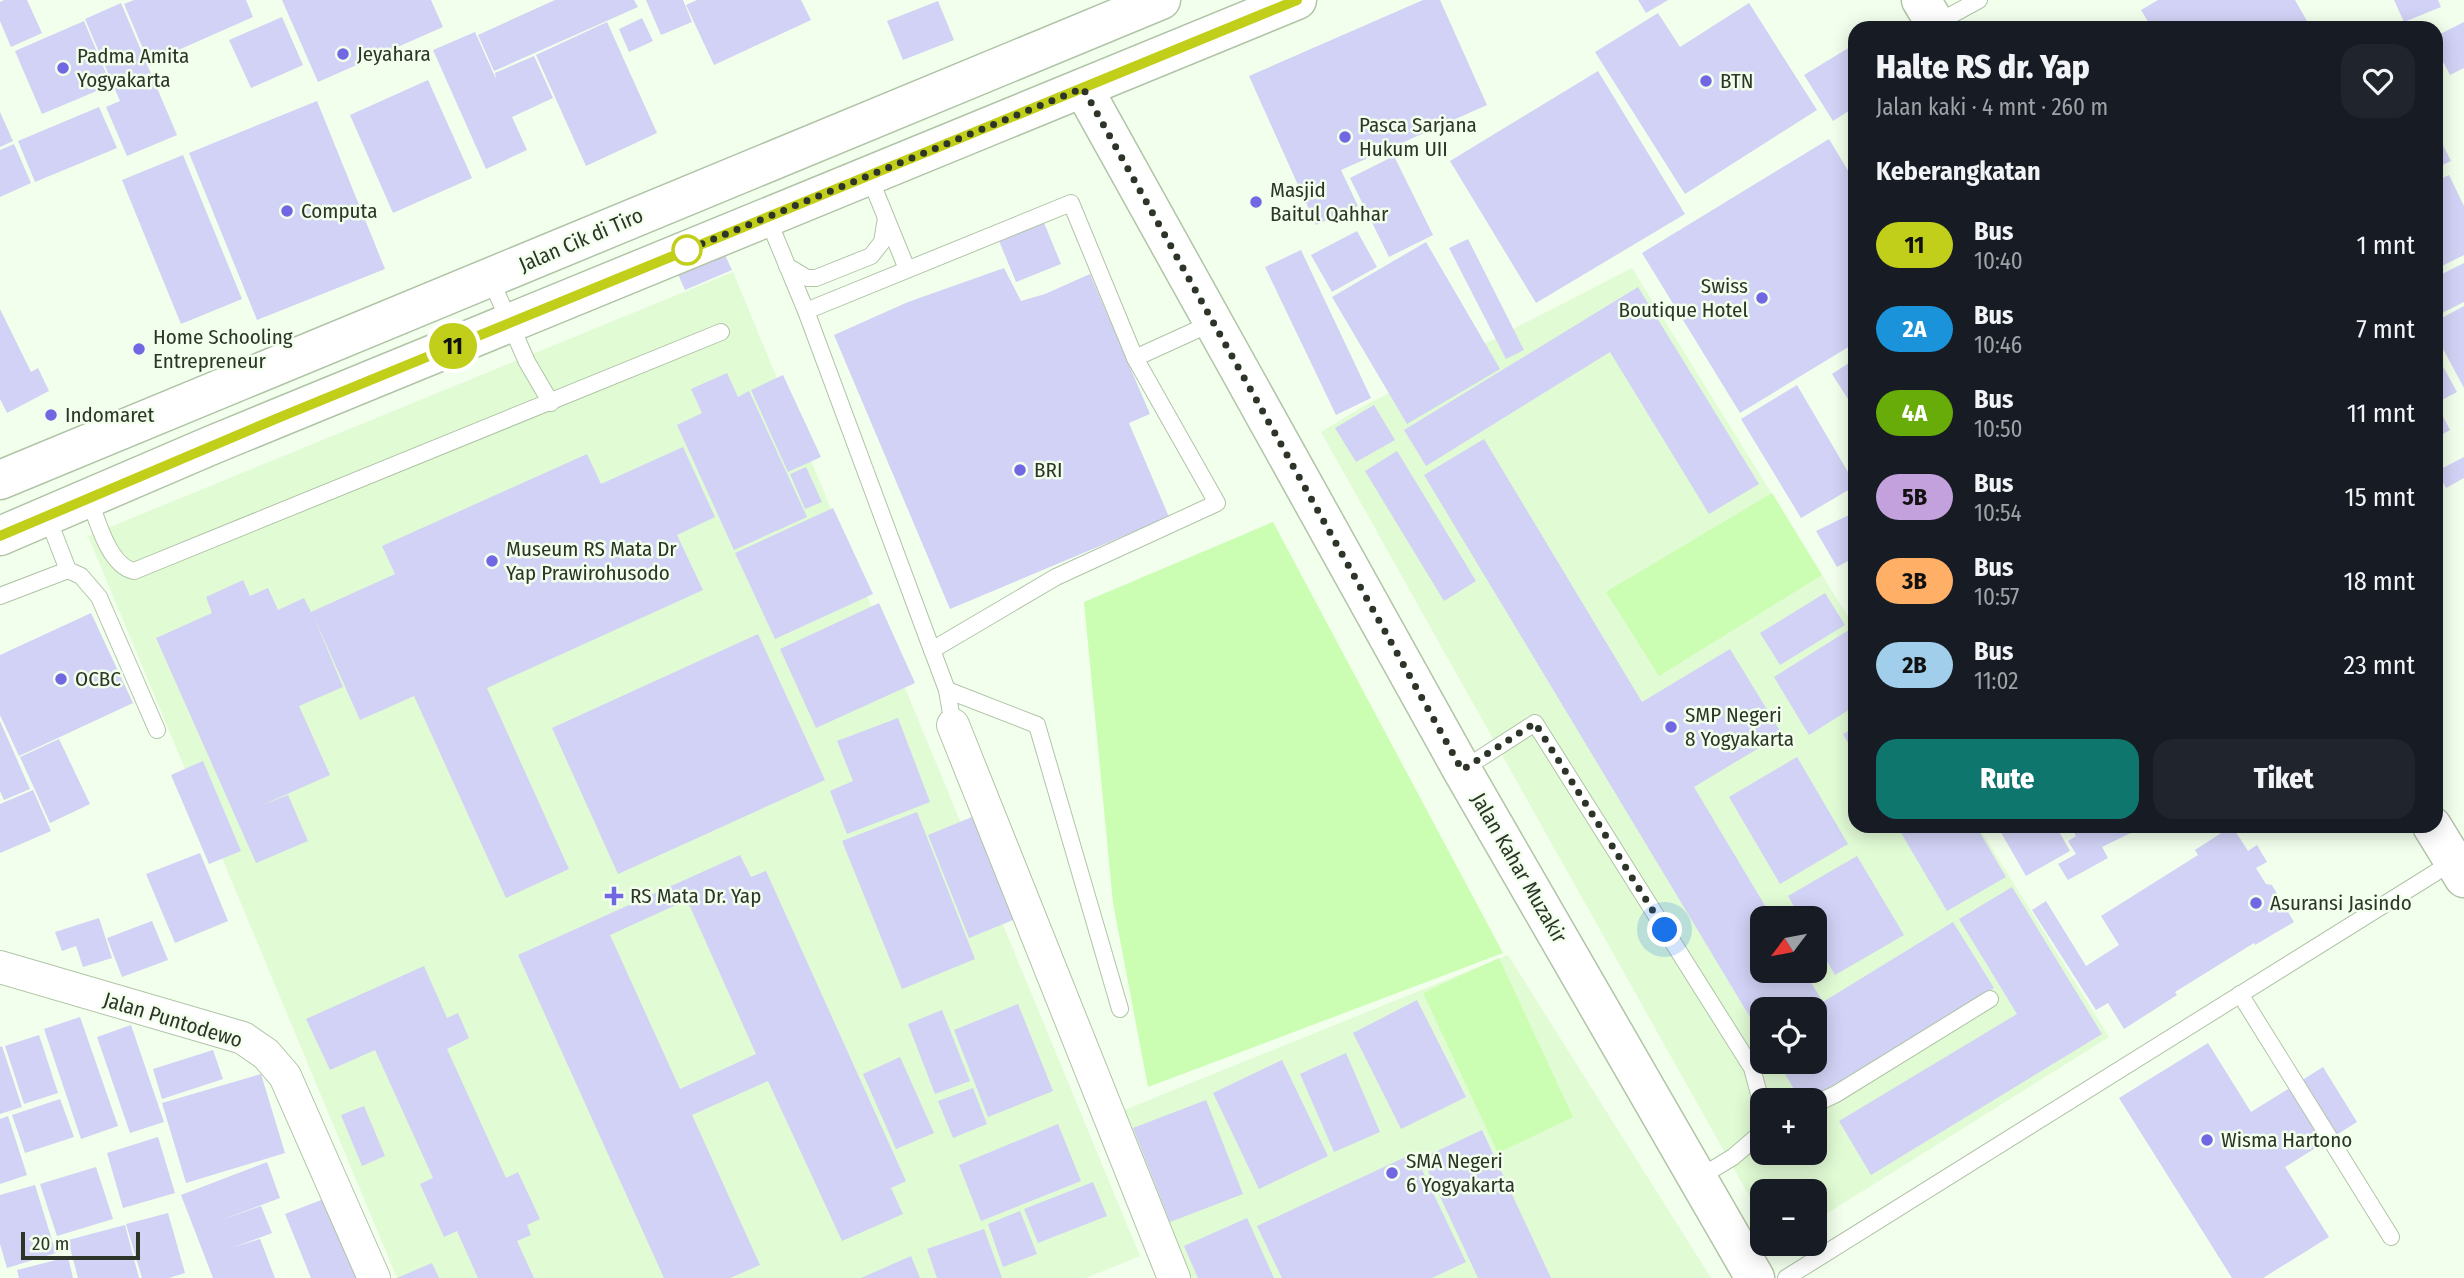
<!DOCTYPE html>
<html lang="id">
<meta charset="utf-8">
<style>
body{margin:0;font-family:"Fira Sans Condensed",sans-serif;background:#20242c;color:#f1f3f6;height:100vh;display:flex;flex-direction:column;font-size:26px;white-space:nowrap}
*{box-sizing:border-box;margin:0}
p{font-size:23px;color:#9ea1a6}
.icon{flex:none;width:38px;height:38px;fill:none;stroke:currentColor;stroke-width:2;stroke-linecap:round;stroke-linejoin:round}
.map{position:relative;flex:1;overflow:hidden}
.drawer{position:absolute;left:1848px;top:21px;width:595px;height:812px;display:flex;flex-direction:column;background:#171b24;border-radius:21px;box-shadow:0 4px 18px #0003}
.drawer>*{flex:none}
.badge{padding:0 14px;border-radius:23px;font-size:24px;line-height:46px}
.needle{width:46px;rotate:238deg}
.buttons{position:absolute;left:1750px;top:906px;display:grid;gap:14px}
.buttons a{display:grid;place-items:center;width:77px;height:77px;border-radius:14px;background:#171b24;box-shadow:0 4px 18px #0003;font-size:35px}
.scale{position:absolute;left:21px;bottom:18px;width:119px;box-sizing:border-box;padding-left:7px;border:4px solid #2d3529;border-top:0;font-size:19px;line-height:24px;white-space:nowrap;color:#2d3529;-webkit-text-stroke:5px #f2ffec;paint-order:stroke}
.you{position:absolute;width:35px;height:35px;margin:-18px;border:5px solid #fff;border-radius:50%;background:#1a73e8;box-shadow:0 0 0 10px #1a73e833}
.map>.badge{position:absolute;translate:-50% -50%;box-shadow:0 0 0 4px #fff}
h2{padding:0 28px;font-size:26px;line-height:63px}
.round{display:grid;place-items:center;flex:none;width:74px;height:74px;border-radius:21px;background:#20242c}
.overview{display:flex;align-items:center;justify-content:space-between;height:119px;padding:0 28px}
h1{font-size:33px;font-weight:800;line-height:52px}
.primary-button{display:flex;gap:14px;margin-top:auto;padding:14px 28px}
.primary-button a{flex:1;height:80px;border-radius:21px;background:#0f766e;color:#fff;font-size:28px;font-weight:800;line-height:80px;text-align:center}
.primary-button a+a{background:#20242c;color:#f1f3f6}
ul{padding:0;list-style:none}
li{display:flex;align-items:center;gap:21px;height:84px;padding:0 28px}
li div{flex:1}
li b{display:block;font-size:26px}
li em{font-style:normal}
li .badge{min-width:77px;font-weight:700;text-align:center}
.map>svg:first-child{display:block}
.built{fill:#e1fbd5;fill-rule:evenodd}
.green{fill:#cbfdb3}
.building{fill:#d1d2f5;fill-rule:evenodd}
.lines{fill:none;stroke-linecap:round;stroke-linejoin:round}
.service-casing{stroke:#b0c4a7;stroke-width:18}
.minor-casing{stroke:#b0c4a7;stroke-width:34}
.tertiary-casing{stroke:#b0c4a7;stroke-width:41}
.primary-casing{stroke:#b0c4a7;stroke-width:41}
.service{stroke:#fff;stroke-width:16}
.minor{stroke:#fff;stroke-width:32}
.tertiary{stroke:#fff;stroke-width:38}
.primary{stroke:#fff;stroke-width:38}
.line-casing{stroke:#fff;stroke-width:16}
.line{stroke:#c1cf1a;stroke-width:10}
.walk{stroke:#2d3529;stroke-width:7;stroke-dasharray:0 12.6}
.poi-dot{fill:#7267e2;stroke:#f2ffec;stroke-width:2.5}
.stop-dot{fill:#fff;stroke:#c1cf1a;stroke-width:3.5}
.labels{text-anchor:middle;stroke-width:5;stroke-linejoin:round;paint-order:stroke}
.poi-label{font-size:21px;fill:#2d3529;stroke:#f2ffec;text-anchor:start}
.street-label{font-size:21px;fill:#2d3529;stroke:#f2ffec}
</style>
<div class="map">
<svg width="2464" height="1278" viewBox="0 0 2464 1278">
<rect width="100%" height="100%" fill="#f2ffec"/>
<!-- built -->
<g class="built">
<path d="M1632,268l223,360v198h123l131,211 -294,184v-29h-53v27l-441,-787 43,-26zM1762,919h53v52h-53zM1762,1010h53v52h-53zM1762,1101h53v52h-53z"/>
<polygon points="733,272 1140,1256 1086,1278 397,1278 88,536"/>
<polygon points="1508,955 1711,1278 1184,1278 1112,1115"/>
</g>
<!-- green -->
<g class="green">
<polygon points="1772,493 1822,575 1659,676 1606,592"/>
<polygon points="1273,522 1503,953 1148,1087 1113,903 1084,602"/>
<polygon points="1499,958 1573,1117 1498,1153 1423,993"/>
</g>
<!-- building -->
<g class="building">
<polygon points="4,0 27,0 42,33 11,47 0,21 0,2"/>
<polygon points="134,0 246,0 253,17 149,63 124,4"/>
<polygon points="282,0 431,0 443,27 318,82"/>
<polygon points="555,0 634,0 638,7 494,71 478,35"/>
<polygon points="646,0 683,0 692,22 661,35"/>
<polygon points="697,0 801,0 811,20 714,65 686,5"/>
<polygon points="1423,0 1440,0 1487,105 1341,170 1358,206 1316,225 1249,76"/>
<polygon points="1638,0 1668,0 1646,13"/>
<polygon points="2158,0 2295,0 2311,28 2152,28 2141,10"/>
<polygon points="2394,0 2438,0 2441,7 2404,22"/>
<polygon points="938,1 954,40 903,60 887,21"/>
<polygon points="121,3 177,135 127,156 106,107 120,101 85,19"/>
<polygon points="1749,3 1817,110 1685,194 1595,52 1658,13 1680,47"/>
<polygon points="282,17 303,65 251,88 229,40"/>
<polygon points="642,18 653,41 629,52 619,29"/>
<polygon points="84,21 111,85 42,114 15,51"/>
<polygon points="607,22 657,133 586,166 536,55"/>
<polygon points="2464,22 2464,68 2450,75 2436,48 2436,36"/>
<polygon points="475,32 496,79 495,73 534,56 553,98 512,117 527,150 486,169 433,50"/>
<polygon points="1850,47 1855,56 1855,107 1833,121 1804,75"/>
<polygon points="1598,71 1685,214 1536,303 1450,161"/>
<polygon points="428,80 472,178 393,213 350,115"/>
<polygon points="317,101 385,269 257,320 189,153"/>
<polygon points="99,107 117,148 35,182 18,141"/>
<polygon points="0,112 13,141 0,147"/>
<polygon points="2436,132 2451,161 2436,168"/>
<polygon points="1829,139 1855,182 1855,343 1740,413 1642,253"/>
<polygon points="14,144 31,183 0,197 0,150"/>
<polygon points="183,155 242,299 181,324 122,180"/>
<polygon points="1394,156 1433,235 1389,257 1350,178"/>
<polygon points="2449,175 2464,206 2464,255 2436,269 2436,181"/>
<polygon points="1042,218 1061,264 1016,282 997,236"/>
<polygon points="1357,231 1377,267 1332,292 1311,255"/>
<polygon points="1468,239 1524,350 1506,359 1449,248"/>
<polygon points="1426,242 1500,369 1407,424 1332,297"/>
<polygon points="1301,250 1371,398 1336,415 1265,267"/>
<polygon points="724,253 732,270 685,290 677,272"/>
<polygon points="2464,263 2464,302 2436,316 2436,277"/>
<polygon points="1004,268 1021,301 1045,294 1090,274 1150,414 1129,423 1169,517 950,609 834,335 908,302"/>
<polygon points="1638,287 1759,484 1709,514 1610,352 1426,466 1404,430"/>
<polygon points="2464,306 2464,388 2436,336 2436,321"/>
<polygon points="0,309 31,372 38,368 49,391 7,413 0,399"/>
<polygon points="2436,354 2457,392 2436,403"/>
<polygon points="1855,359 1855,410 1832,374"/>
<polygon points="727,373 738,397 749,391 807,517 734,550 677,425 702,413 691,389"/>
<polygon points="783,375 821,457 788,472 751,390"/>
<polygon points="1797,385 1855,484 1855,486 1801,518 1741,419"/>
<polygon points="1374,405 1395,440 1356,462 1335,428"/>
<polygon points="2439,409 2450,430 2436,438 2436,411"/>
<polygon points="1484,439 1642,702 1730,649 1782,734 1694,787 1773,919 1762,919 1762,971 1804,971 1823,1002 1953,922 1994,988 1807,1101 1801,1101 1778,1062 1815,1062 1815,1010 1762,1010 1762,1037 1424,475"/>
<polygon points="683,447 715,517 677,535 703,590 487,688 569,869 506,898 414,696 360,720 313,615 343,687 299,706 330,775 260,806 288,795 308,841 256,863 156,638 212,613 206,597 243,580 250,596 268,588 278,610 304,598 311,612 395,574 382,546 587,454 601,484"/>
<polygon points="1397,451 1476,581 1444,601 1365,471"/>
<polygon points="2464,457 2464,478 2446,488 2437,471"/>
<polygon points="806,467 822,502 805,509 790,474"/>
<polygon points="833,508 873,594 775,639 735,553"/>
<polygon points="1855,512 1855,557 1837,567 1816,531"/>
<polygon points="1825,593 1845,625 1780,665 1760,633"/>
<polygon points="879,603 915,683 816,728 780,649"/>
<polygon points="91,613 133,703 19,756 0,715 0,655"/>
<polygon points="1855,626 1855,706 1809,735 1774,677"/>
<polygon points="758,634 825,780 618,874 552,728"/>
<polygon points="898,718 930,802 847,834 830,791 853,781 837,741"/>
<polygon points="0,721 30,789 4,800 0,791"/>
<polygon points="1855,727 1855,755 1843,734"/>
<polygon points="59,739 90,804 50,823 20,757"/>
<polygon points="1797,757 1848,844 1780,884 1729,797"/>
<polygon points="203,761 241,851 209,864 171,775"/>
<polygon points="33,790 51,831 0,853 0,804"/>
<polygon points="917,812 975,959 902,989 842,841"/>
<polygon points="977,815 1018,918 969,938 928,835"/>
<polygon points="1897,826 1976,826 2006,877 1947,911"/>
<polygon points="2004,826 2056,826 2070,851 2026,876 1999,829"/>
<polygon points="2070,826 2145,826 2102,847 2108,858 2068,880 2058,864 2076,854 2068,841 2076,836"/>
<polygon points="2232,826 2248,851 2257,845 2267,862 2256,868 2266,884 2272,885 2294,922 2255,945 2254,943 2175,992 2177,995 2124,1029 2108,1003 2096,1010 2032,910 2046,901 2086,966 2119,945 2101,916 2198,855 2195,850"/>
<polygon points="200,853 228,921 175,943 146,874"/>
<path d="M740,855l11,22 15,-6 140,310 -15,7 12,26 -61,27 -74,-160 -76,34 68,150 -30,13h-66l-146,-323zM687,900l69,154 -76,35 -70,-154z"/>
<polygon points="1857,856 1904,935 1835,975 1815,941 1815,919 1801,919 1788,896"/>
<polygon points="2012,887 2102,1034 1871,1175 1839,1121 2017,1014 1959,919"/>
<polygon points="99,918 112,958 83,967 76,946 62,951 55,932"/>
<polygon points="152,921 168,960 122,977 107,938"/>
<polygon points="424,966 447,1018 458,1013 469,1038 447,1049 506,1178 518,1172 540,1219 527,1225 531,1235 517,1241 534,1278 478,1278 457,1231 444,1237 420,1184 433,1178 375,1050 330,1070 306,1019"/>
<polygon points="1417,1000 1466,1097 1401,1129 1353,1033"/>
<polygon points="1018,1004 1053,1091 988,1117 954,1030"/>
<polygon points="942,1010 970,1081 935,1094 908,1024"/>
<polygon points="80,1017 118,1126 81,1139 44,1029"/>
<polygon points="131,1025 164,1122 130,1133 97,1037"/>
<polygon points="39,1035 58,1093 24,1104 5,1046"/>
<polygon points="2208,1043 2251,1112 2323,1067 2357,1122 2285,1167 2329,1237 2263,1278 2232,1278 2119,1098"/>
<polygon points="2,1046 22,1107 0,1114 0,1047"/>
<polygon points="213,1050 223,1079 162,1099 153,1069"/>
<polygon points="1346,1053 1380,1132 1334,1152 1300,1074"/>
<polygon points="900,1057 934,1133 896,1149 863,1074"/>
<polygon points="1282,1060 1328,1156 1259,1189 1213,1093"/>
<polygon points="261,1074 285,1153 186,1183 162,1103"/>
<polygon points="973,1088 987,1124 953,1138 938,1101"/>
<polygon points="60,1099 74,1137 25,1153 12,1115"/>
<polygon points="1206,1100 1243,1194 1170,1222 1133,1128"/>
<polygon points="364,1106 385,1156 362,1166 341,1115"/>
<polygon points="8,1116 27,1175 0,1184 0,1119"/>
<polygon points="1058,1124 1081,1181 981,1221 959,1165"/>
<polygon points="1482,1130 1551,1278 1478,1278 1422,1158"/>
<polygon points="158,1137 175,1193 123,1208 107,1153"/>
<polygon points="1414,1153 1466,1262 1432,1278 1282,1278 1257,1226"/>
<polygon points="267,1162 280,1198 216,1222 261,1206 272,1233 234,1247 260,1239 275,1278 213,1278 181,1195"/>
<polygon points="96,1167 113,1219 57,1236 40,1184"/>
<polygon points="1093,1182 1107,1216 1038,1243 1024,1209"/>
<polygon points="35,1185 56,1253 7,1268 0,1244 0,1195"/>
<polygon points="329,1197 361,1278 311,1278 285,1214"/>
<polygon points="1020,1211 1037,1254 1003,1267 988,1224"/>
<polygon points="168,1213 185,1273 169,1278 142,1278 126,1224"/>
<polygon points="1247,1218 1274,1278 1198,1278 1184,1246"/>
<polygon points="125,1225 139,1278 78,1278 68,1240"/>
<polygon points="984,1229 1002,1278 937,1278 927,1249"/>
<polygon points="911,1256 920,1278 861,1278"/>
<polygon points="68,1257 73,1278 19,1278 17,1270"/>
<polygon points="432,1263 439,1278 397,1278"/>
</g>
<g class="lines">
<!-- service casing -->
<g class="service-casing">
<g id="service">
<polyline points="1935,24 1979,0"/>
<polyline points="869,176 907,269"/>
<polyline points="767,217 806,311 932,650 947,690 953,725"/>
<polyline points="787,266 807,278 816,278 871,256 882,242 886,218"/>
<polyline points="490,278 527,362 551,403"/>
<polyline points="806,311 1071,203 1135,358 1217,503 1056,577 932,650"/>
<polyline points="1135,358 1214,322"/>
<path d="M89,498c8,22 20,68 45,73l587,-239"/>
<polyline points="47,516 68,570 81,576 99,597 157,730"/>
<polyline points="0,596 68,570"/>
<polyline points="947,690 1037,725 1120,1009"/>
<polyline points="1462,770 1535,723 1752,1068 1762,1105"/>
<polyline points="2240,994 2391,1237"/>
<polyline points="1815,1104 1836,1094 1990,999"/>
<polyline points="1697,1179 1733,1157 1762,1132"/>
<polyline points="1786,1278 2454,861"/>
</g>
</g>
<!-- minor casing -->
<g class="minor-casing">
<g id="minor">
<polyline points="953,725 1174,1278"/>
<polyline points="0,967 243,1038 266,1054 285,1076 374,1278"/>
</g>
</g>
<!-- tertiary casing -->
<g class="tertiary-casing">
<polyline id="tertiary" points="1083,88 1462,770 1755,1278"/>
</g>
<!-- primary casing -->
<g class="primary-casing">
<g id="primary">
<polyline points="1921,0 1938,28"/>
<polyline points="0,480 1161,0"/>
<polyline points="0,536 212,445 1297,0"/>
<polyline points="2432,826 2464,878"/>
</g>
</g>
<!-- service -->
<use href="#service" class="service"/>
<!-- minor -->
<use href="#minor" class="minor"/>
<!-- tertiary -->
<use href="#tertiary" class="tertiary"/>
<!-- primary -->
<use href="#primary" class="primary"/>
</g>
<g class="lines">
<!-- line casing -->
<g class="line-casing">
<polyline id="line" points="0,536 278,418 1297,0"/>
</g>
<!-- line -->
<use href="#line" class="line"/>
<!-- walk -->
<polyline class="walk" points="687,250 677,254 1083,88 1462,770 1535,723 1665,930"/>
</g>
<!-- markers -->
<g class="poi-dot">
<circle cx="343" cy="54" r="7"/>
<circle cx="63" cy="68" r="7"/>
<circle cx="1706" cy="81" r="7"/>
<circle cx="1345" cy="137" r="7"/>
<circle cx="1256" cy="202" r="7"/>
<circle cx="287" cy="211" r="7"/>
<circle cx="1762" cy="298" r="7"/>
<circle cx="139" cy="349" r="7"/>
<circle cx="51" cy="415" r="7"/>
<circle cx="1020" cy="470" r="7"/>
<circle cx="492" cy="561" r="7"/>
<circle cx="61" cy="679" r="7"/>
<circle cx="1671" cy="727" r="7"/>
<path d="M610.5 885.5h7v7h7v7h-7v7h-7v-7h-7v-7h7z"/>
<circle cx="2256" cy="903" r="7"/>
<circle cx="2207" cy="1140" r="7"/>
<circle cx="1392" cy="1173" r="7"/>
</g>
<circle class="stop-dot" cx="687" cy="250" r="14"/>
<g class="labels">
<!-- poi labels -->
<g class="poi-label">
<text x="357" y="61">Jeyahara</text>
<text x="77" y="63">Padma Amita<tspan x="77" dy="24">Yogyakarta</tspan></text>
<text x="1720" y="88">BTN</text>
<text x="1359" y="132">Pasca Sarjana<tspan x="1359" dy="24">Hukum UII</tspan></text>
<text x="1270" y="197">Masjid<tspan x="1270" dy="24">Baitul Qahhar</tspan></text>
<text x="301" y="218">Computa</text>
<text x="1748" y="293" text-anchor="end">Swiss<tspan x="1748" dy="24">Boutique Hotel</tspan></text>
<text x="153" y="344">Home Schooling<tspan x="153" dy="24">Entrepreneur</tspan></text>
<text x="65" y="422">Indomaret</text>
<text x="1034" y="477">BRI</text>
<text x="506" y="556">Museum RS Mata Dr<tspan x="506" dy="24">Yap Prawirohusodo</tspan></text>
<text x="75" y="686">OCBC</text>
<text x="1685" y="722">SMP Negeri<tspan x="1685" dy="24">8 Yogyakarta</tspan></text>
<text x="630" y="903">RS Mata Dr. Yap</text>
<text x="2270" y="910">Asuransi Jasindo</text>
<text x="2221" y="1147">Wisma Hartono</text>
<text x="1406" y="1168">SMA Negeri<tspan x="1406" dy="24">6 Yogyakarta</tspan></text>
</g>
<!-- street labels -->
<g class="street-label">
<text transform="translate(581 240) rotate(-23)" y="7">Jalan Cik di Tiro</text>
<text transform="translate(1519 868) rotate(60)" y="7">Jalan Kahar Muzakir</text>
<text transform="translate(173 1020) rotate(17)" y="7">Jalan Puntodewo</text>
</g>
</g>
</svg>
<div class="buttons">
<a><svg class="needle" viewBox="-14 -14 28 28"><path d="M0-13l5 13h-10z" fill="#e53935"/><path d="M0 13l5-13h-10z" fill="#9ea1a6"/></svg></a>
<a><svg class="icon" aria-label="locate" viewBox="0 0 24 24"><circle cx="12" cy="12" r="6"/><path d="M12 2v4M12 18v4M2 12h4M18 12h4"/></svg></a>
<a>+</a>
<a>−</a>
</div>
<div class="scale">20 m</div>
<div class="you" style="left:1665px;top:930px"></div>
<b class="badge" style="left:453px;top:346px;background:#c1cf1a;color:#111">11</b>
<section class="drawer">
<div class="overview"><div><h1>Halte RS dr. Yap</h1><p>Jalan kaki · 4 mnt · 260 m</p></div><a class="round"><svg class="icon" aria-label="heart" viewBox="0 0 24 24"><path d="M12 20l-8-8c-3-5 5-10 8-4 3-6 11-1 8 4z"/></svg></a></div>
<h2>Keberangkatan</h2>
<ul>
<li><span class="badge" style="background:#c1cf1a;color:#111">11</span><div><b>Bus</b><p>10:40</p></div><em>1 mnt</em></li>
<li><span class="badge" style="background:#1a93db;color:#fff">2A</span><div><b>Bus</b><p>10:46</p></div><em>7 mnt</em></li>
<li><span class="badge" style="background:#67ac08;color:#fff">4A</span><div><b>Bus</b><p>10:50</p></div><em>11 mnt</em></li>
<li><span class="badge" style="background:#c3a1dd;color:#111">5B</span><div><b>Bus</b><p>10:54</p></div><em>15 mnt</em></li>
<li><span class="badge" style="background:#ffaf66;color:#111">3B</span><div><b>Bus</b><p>10:57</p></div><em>18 mnt</em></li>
<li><span class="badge" style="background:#a1cfeb;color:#111">2B</span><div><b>Bus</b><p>11:02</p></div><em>23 mnt</em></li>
</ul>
<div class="primary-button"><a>Rute</a><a>Tiket</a></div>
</section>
</div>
